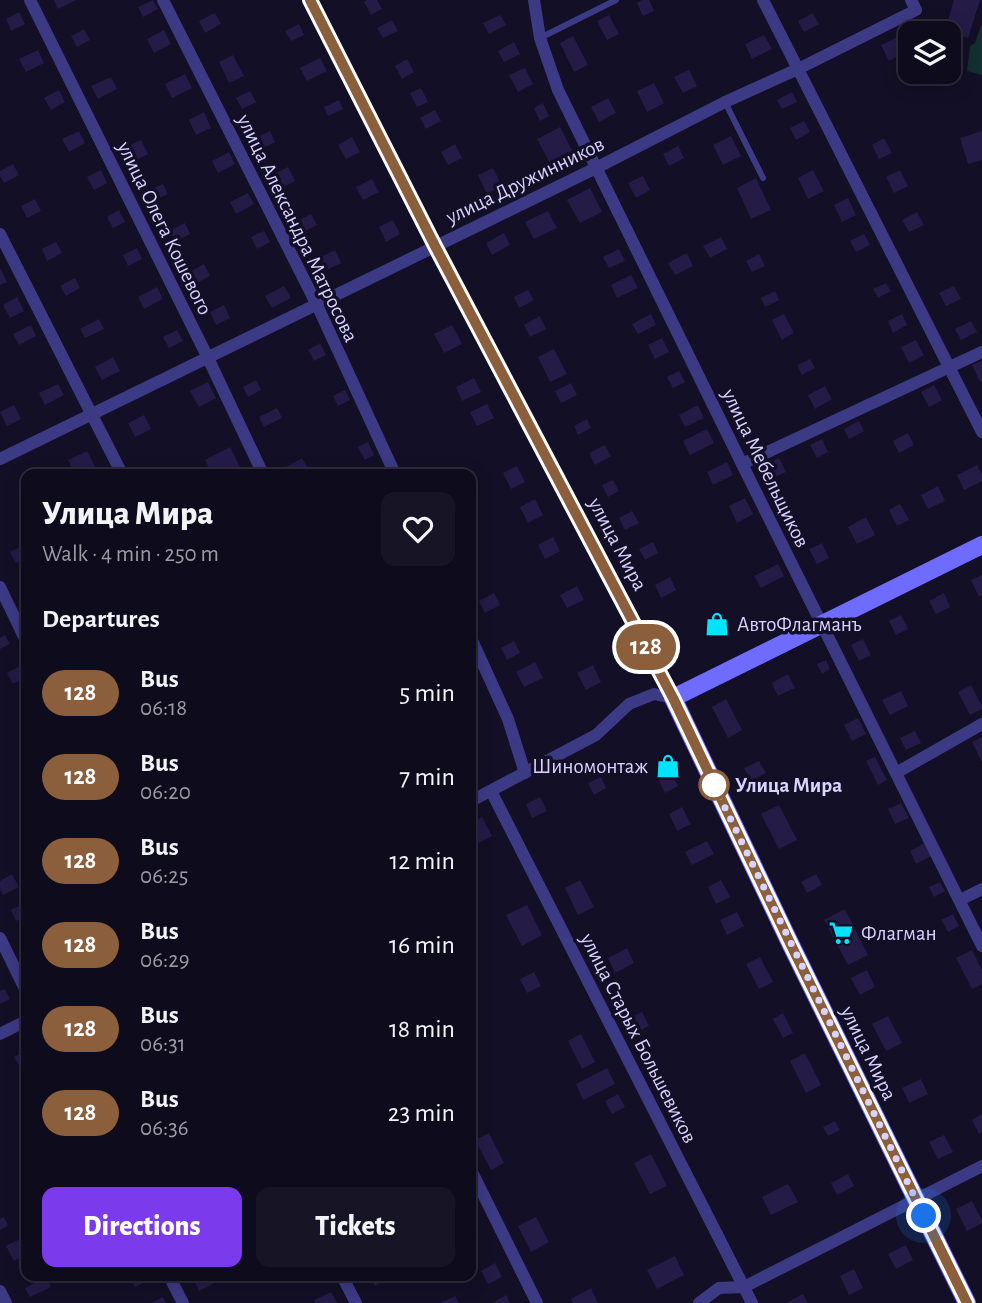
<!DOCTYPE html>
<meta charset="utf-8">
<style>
body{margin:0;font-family:"Alegreya Sans",sans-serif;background:#171425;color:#f1f3f6;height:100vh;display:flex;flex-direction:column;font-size:26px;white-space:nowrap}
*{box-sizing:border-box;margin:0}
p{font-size:23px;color:#9b9ba3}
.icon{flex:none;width:38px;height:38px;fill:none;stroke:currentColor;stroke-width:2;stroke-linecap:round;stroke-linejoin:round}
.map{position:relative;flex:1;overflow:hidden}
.panel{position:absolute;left:21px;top:469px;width:455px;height:812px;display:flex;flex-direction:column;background:#0e0b1c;border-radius:14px;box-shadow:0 4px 18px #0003,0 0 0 2px #2e2b3b}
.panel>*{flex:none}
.badge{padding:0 14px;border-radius:23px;font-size:24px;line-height:46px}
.controls{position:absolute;left:898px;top:21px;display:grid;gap:14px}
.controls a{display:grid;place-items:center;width:63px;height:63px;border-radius:14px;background:#0e0b1c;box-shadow:0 4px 18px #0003,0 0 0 2px #2e2b3b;font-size:35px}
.you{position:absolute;width:35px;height:35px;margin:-18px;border:5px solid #fff;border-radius:50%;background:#1a73e8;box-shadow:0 0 0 10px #1a73e833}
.map>.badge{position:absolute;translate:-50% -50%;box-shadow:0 0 0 4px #fff}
h2{padding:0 21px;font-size:26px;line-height:63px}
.round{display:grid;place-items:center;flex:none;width:74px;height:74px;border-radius:14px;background:#171425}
.overview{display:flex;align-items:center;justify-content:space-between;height:119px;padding:0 21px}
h1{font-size:33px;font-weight:800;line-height:52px}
.primary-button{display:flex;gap:14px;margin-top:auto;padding:14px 21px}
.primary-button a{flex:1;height:80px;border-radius:14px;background:#7c3aed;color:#fff;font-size:28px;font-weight:800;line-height:80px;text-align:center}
.primary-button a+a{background:#171425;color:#f1f3f6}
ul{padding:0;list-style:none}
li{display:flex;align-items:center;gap:21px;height:84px;padding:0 21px}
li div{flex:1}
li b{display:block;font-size:26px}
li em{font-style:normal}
li .badge{min-width:77px;font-weight:700;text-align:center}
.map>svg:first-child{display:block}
.green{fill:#12302f}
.building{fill:#241b47}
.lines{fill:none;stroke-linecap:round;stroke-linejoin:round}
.lane{stroke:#3d3a85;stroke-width:6}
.street{stroke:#3d3a85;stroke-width:12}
.secondary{stroke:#6f6bff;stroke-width:18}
.line-casing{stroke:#fff;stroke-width:16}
.line{stroke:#8b5e3c;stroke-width:10}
.walk{stroke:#d9d4ff;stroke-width:7;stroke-dasharray:0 12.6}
.stop-dot{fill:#fff;stroke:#8b5e3c;stroke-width:3.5}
.labels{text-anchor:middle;stroke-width:7;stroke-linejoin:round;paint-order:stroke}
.street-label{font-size:21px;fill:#d9d4ff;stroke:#130f26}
.poi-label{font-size:21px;fill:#d9d4ff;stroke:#130f26;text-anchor:start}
.stop-label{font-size:21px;font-weight:bold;fill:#d9d4ff;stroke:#130f26;text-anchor:start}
</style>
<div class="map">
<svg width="982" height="1303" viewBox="0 0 982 1303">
<rect width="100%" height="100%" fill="#130f26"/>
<!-- green -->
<g class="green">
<polygon points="982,23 982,75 967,71 970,46 975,43"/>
<polygon points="949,42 957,48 956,77 948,80 946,72 948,72"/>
</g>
<!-- building -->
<g class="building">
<polygon points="54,0 76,0 58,9"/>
<polygon points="153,0 158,9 143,17 138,7"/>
<polygon points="367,0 377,0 382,9 371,15 364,2"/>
<polygon points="642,0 649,0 654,11 643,16 637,3"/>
<polygon points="954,0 980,0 968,38 945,30"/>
<polygon points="19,12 25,24 11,31 6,19"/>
<polygon points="215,13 221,24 205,33 199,21"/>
<polygon points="813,13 819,24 804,32 798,21"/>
<polygon points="500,15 506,25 489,34 483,23"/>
<polygon points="609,15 619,34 607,40 597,21"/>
<polygon points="392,20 398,31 383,38 377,28"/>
<polygon points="299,24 304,35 291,41 285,31"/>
<polygon points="84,29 90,40 77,47 71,36"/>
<polygon points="164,30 171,44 154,53 147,39"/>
<polygon points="764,35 772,49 752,59 745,44"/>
<polygon points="573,36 588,65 574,72 560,43"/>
<polygon points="896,38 903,53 889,61 881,45"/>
<polygon points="514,42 520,54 504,62 498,51"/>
<polygon points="38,50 44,63 26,72 19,59"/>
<polygon points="233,55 244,76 229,83 219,62"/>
<polygon points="320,58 327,71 307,81 300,68"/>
<polygon points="407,59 414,72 402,79 395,66"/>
<polygon points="525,68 533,84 518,92 509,75"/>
<polygon points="689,70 697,86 683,93 674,77"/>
<polygon points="185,74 192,88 172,98 165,84"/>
<polygon points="111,77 117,89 98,99 91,86"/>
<polygon points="654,83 664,103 647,112 637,91"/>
<polygon points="421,88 428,102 417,107 410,93"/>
<polygon points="59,90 65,102 51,110 44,98"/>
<polygon points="250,91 256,102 242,109 236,98"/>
<polygon points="792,92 797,102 782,109 777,100"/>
<polygon points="608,98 616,113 599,122 591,107"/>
<polygon points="339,100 343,109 328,116 324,107"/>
<polygon points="543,103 549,116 540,121 534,108"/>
<polygon points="435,110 441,121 426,129 420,118"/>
<polygon points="204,112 211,128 196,135 189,120"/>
<polygon points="804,121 810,132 796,140 790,128"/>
<polygon points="560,127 576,158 553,169 537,139"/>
<polygon points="79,131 85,143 69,152 62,139"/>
<polygon points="270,131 275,142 262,149 256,138"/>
<polygon points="982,131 982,160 968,164 960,138"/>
<polygon points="731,136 741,156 723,165 713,145"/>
<polygon points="352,137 360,152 346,159 338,145"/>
<polygon points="884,138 892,153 879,159 872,145"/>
<polygon points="141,140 148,154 132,162 125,148"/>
<polygon points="455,144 462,158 448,165 441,152"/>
<polygon points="678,146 684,158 669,166 663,154"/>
<polygon points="229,152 235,164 218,173 212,161"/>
<polygon points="13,164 19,175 4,183 0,176 0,171"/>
<polygon points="288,167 295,181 281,188 274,174"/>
<polygon points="493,168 502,186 487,194 478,175"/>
<polygon points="101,170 107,183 94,190 87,177"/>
<polygon points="813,170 824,191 808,199 798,178"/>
<polygon points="900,170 908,186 894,193 886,177"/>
<polygon points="643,176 650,190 636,198 628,183"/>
<polygon points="756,178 771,210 751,219 737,188"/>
<polygon points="372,179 379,192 363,200 356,187"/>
<polygon points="163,184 168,194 153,201 148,191"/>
<polygon points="590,188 602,212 580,223 567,200"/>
<polygon points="248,193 254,204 236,214 230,202"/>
<polygon points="848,198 856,215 842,222 834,205"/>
<polygon points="35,199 41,211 27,218 21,206"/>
<polygon points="119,210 125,222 113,228 107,217"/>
<polygon points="548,211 557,228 534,239 525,222"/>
<polygon points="917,212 924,225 909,232 902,220"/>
<polygon points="311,214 317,225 303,232 297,221"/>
<polygon points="393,220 400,234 386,242 379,227"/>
<polygon points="185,223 190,234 175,242 169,231"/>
<polygon points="264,231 270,242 257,249 251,237"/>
<polygon points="504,233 510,245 492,255 486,243"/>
<polygon points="864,234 870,245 856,252 850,241"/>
<polygon points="721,237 727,249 710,258 703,246"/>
<polygon points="56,242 62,253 47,261 42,249"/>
<polygon points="137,248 142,259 128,266 123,255"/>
<polygon points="619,249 625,261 609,268 603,257"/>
<polygon points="335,250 341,263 323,272 317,259"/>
<polygon points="687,253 693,266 675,275 668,263"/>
<polygon points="759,254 765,266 752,272 746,261"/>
<polygon points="204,264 210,276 195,284 189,272"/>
<polygon points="0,268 7,282 0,285"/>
<polygon points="631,275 638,288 617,298 611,285"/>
<polygon points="75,278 80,288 66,296 60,286"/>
<polygon points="886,283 891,291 878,298 873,289"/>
<polygon points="284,286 291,298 272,308 265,296"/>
<polygon points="954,286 961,299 946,306 939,293"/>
<polygon points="157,287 163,299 144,309 138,297"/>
<polygon points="528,290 534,300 519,308 514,297"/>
<polygon points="775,291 779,300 765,307 761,298"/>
<polygon points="17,297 24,311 10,318 3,305"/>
<polygon points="224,305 230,318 216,325 210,312"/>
<polygon points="651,314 656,325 638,334 632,324"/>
<polygon points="784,314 794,333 782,340 772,320"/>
<polygon points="902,314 907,325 893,333 888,321"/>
<polygon points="540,316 546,329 530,337 524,325"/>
<polygon points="99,319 104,329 85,338 80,329"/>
<polygon points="971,321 977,332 961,340 955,329"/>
<polygon points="31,325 36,336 19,345 13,334"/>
<polygon points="452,325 462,344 444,353 434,334"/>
<polygon points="177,330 183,341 169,348 163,337"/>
<polygon points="662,338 669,352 655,359 648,345"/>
<polygon points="916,340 924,355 909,363 901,347"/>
<polygon points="320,343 326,355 314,361 308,350"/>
<polygon points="554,349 567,374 550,382 538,357"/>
<polygon points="113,357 120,371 102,380 95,367"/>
<polygon points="810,359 815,368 802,375 797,365"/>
<polygon points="982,361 982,381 980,382 972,365"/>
<polygon points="679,371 685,382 673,388 667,377"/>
<polygon points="474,378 481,392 462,401 456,387"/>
<polygon points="256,380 261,390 248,397 243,387"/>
<polygon points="208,382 216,398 199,407 190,391"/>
<polygon points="571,383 577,395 561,403 555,391"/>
<polygon points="58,384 64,395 45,405 39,393"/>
<polygon points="934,385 942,400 929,407 921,392"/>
<polygon points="825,386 832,399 815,409 808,395"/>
<polygon points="345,390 350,400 338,406 333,396"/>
<polygon points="487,404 494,418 477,426 470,412"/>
<polygon points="14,405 21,419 7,426 0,412"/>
<polygon points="698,405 704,418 685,427 679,415"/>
<polygon points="277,408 282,418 264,427 259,417"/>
<polygon points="144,415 151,429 135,437 128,423"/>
<polygon points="587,419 591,428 578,435 574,426"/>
<polygon points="859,421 864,431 849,439 844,429"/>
<polygon points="707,429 714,443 690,455 683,441"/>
<polygon points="908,433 914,445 899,453 893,441"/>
<polygon points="822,439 828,452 817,458 810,445"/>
<polygon points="368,442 374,455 365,460 358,447"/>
<polygon points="605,445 611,456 595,465 589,453"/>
<polygon points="230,447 240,467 226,474 212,474 205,460"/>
<polygon points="87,451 99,474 75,474 68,460"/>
<polygon points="302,458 311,474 290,474 286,467"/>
<polygon points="779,458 786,472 773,478 766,465"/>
<polygon points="727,462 733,475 713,485 707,472"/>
<polygon points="977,465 982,475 982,481 964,490 957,475"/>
<polygon points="517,466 525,482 511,489 503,473"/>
<polygon points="169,468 172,474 157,474"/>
<polygon points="613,480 619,491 608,497 602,485"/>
<polygon points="938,486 945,501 928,509 921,495"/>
<polygon points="745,498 753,514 737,523 729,506"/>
<polygon points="535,499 543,515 528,523 520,507"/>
<polygon points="900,504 909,520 897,526 889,510"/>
<polygon points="632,511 639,523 625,530 619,518"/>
<polygon points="866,517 875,535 857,544 848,527"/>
<polygon points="553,537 560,551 545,559 538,545"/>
<polygon points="653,542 658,553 645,560 639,549"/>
<polygon points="822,543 829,558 817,564 809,549"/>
<polygon points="26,544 26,558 16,563 10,552"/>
<polygon points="778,564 784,576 761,588 754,576"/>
<polygon points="982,575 982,595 979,597 971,580"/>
<polygon points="670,577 676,590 661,598 655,585"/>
<polygon points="577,586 584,600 567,608 560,595"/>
<polygon points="494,593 500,605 485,613 479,601"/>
<polygon points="944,593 950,607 936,614 929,601"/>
<polygon points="723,613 729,626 711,636 705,622"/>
<polygon points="901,615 908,629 896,635 889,621"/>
<polygon points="5,635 10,644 0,649 0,638"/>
<polygon points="863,639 871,655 859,661 851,645"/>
<polygon points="514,641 520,653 507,660 501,648"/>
<polygon points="826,660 830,669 822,674 817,664"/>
<polygon points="535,662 543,678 524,687 516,672"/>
<polygon points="22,665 26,673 26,677 13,684 7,673"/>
<polygon points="593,665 601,682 586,690 577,673"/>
<polygon points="471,673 478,687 471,691"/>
<polygon points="788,674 795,688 778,696 772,683"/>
<polygon points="971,685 982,706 982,709 970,715 958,692"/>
<polygon points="901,691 908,706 890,715 882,700"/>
<polygon points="726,699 742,730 728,738 712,707"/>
<polygon points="858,718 866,734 852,741 844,725"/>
<polygon points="915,731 921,743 906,750 900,738"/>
<polygon points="982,737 982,762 972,742"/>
<polygon points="875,757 887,780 878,785 866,761"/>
<polygon points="759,761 766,773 751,781 744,768"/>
<polygon points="668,766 678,786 665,793 655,773"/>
<polygon points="601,777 606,788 594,795 588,783"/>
<polygon points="540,797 547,811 532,818 526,804"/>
<polygon points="901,803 909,818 895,824 888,809"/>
<polygon points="779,805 797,840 779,849 761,814"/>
<polygon points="682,807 691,824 677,831 669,814"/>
<polygon points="482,817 492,836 474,845 471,838 471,823"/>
<polygon points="707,841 714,854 692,865 685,852"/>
<polygon points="924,843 931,856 916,864 910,851"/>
<polygon points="12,874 19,887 3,895 0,889 0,881"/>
<polygon points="816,874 822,885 807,893 801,882"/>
<polygon points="580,880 594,907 578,915 565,888"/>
<polygon points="721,880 730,897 716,904 708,887"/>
<polygon points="940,882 945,891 934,897 929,887"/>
<polygon points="25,903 26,916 16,921 11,910"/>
<polygon points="527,905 542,935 522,946 506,915"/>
<polygon points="845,909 868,955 848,965 824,920"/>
<polygon points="737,912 744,926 727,935 720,920"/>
<polygon points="953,914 959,926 948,932 941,920"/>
<polygon points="627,948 634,963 615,973 608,958"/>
<polygon points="972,950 982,970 982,984 972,989 956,958"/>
<polygon points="760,957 773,982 759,989 746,964"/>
<polygon points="867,970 875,987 860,995 851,978"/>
<polygon points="534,972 541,986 527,993 520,979"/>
<polygon points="5,989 10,999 0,1004 0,991"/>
<polygon points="642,1012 649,1026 637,1032 630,1018"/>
<polygon points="783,1013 793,1033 783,1038 773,1019"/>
<polygon points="888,1016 902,1043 886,1051 872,1024"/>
<polygon points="581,1034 595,1062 582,1069 568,1041"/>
<polygon points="26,1051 26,1067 21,1069 14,1057"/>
<polygon points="805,1053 821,1085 806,1093 790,1061"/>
<polygon points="607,1068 615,1084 583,1100 576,1084"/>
<polygon points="921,1079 928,1094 909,1103 902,1088"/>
<polygon points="618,1094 625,1107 612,1114 605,1101"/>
<polygon points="982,1114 982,1132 979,1134 972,1120"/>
<polygon points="835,1121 840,1130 828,1136 823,1127"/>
<polygon points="489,1133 504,1163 491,1170 475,1140"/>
<polygon points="944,1135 953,1152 938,1159 929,1142"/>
<polygon points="651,1154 667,1186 650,1194 634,1163"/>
<polygon points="848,1174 854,1186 837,1195 831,1183"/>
<polygon points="788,1184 798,1202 771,1215 762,1197"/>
<polygon points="972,1201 982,1220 982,1223 967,1231 956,1209"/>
<polygon points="4,1217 8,1226 0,1230 0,1219"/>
<polygon points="536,1217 549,1242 531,1252 518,1226"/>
<polygon points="471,1219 479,1235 471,1239"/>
<polygon points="24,1237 26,1241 26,1254 14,1261 6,1246"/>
<polygon points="906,1245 913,1260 896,1269 888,1254"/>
<polygon points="675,1256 684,1275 657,1289 647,1270"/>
<polygon points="495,1263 502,1277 488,1284 481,1271"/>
<polygon points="854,1269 863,1288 849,1295 840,1276"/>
<polygon points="130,1276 145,1276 148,1281 135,1287"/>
<polygon points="192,1276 219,1276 221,1280 199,1291"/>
<polygon points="305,1276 324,1276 309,1283"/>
<polygon points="370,1276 395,1276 375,1286"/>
<polygon points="46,1277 51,1287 30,1297 25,1288"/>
<polygon points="591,1288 598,1303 573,1303 571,1299"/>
<polygon points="331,1292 337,1303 315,1303 314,1300"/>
<polygon points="803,1294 808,1303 786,1303"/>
<polygon points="506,1295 510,1303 492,1303"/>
<polygon points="455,1296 459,1303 440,1303"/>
<polygon points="163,1297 166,1303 151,1303"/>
</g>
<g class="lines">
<!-- lane -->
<g class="lane">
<polyline points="540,38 616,0"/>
<polyline points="725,102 763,178"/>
</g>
<!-- street -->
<g class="street">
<polyline points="30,0 208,358 263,474"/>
<polyline points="163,0 317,305 395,474"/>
<polyline points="310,0 435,245 673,698"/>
<polyline points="534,0 540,38 558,90 742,464 982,946"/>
<polyline points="763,0 982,432"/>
<polyline points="0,234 122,474"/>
<polyline points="0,459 596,168 725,102 798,69 916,10 911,0"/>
<polyline points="742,464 982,352"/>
<polyline points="0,587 26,641"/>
<polyline points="471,638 508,719 525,773"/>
<polyline points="896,773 982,724"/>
<polyline points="491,791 752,1303"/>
<polyline points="471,801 596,735 629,704 654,694 673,698"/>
<polyline points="960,900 982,889"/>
<polyline points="0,938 26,991"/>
<polyline points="0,1034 26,1021"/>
<polyline points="471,1170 537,1303"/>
<polyline points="169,1276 183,1303"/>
<polyline points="342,1276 356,1303"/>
<polyline points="0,1291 6,1303"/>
<polyline points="699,1303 719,1288 744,1287 982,1166"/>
</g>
<!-- secondary -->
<polyline class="secondary" points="967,1303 791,945 673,698 982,545"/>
</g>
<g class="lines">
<!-- line casing -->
<g class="line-casing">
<polyline id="line" points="310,0 435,246 673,698 791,945 967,1303"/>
</g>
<!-- line -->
<use href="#line" class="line"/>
<!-- walk -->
<polyline class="walk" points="714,785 924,1216"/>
</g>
<!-- icons -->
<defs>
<g id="shop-bare" transform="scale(1.89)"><path d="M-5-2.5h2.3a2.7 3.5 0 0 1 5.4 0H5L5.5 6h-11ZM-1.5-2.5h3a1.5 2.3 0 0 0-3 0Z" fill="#00e5ff" stroke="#130f26" stroke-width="2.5" paint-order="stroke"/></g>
<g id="supermarket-bare" transform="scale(1.89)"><path d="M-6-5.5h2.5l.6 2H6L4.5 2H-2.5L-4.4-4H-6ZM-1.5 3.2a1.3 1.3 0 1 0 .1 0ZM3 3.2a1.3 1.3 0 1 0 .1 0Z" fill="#00e5ff" stroke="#130f26" stroke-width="2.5" paint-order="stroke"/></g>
</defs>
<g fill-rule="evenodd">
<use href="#shop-bare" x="717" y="624"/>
<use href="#shop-bare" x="668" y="766"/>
<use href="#supermarket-bare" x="841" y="933"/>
</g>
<!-- markers -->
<circle class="stop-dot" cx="714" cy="785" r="14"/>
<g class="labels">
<!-- street labels -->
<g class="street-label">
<text transform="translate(525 180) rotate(-26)" y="7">улица Дружинников</text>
<text transform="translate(165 228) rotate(64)" y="7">улица Олега Кошевого</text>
<text transform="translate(298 228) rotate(64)" y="7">улица Александра Матросова</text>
<text transform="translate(766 468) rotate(64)" y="7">улица Мебельщиков</text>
<text transform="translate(618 544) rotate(62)" y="7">улица Мира</text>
<text transform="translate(639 1038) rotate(63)" y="7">улица Старых Большевиков</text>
<text transform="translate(869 1053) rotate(64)" y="7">улица Мира</text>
</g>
<!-- poi labels -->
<g class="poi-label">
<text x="737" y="631">АвтоФлагманъ</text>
<text x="648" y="773" text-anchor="end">Шиномонтаж</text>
<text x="861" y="940">Флагман</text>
</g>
<!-- stop labels -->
<g class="stop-label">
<text x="735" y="792">Улица Мира</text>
</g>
</g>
</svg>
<div class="controls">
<a><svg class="icon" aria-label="layers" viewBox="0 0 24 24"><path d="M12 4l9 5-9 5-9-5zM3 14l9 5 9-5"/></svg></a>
</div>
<div class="you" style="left:924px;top:1216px"></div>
<b class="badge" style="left:646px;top:647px;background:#8b5e3c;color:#fff">128</b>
<section class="panel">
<div class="overview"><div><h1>Улица Мира</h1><p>Walk · 4 min · 250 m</p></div><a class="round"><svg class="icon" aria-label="heart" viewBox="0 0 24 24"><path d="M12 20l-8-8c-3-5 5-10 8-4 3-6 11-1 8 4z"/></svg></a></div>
<h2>Departures</h2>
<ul>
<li><span class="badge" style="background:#8b5e3c;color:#fff">128</span><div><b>Bus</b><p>06:18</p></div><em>5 min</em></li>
<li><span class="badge" style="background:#8b5e3c;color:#fff">128</span><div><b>Bus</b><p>06:20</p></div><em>7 min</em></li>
<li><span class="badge" style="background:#8b5e3c;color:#fff">128</span><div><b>Bus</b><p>06:25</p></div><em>12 min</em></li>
<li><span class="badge" style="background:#8b5e3c;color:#fff">128</span><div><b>Bus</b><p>06:29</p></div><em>16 min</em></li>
<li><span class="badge" style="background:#8b5e3c;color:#fff">128</span><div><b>Bus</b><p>06:31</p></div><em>18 min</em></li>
<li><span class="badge" style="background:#8b5e3c;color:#fff">128</span><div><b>Bus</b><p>06:36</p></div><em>23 min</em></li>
</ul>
<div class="primary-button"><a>Directions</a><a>Tickets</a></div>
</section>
</div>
